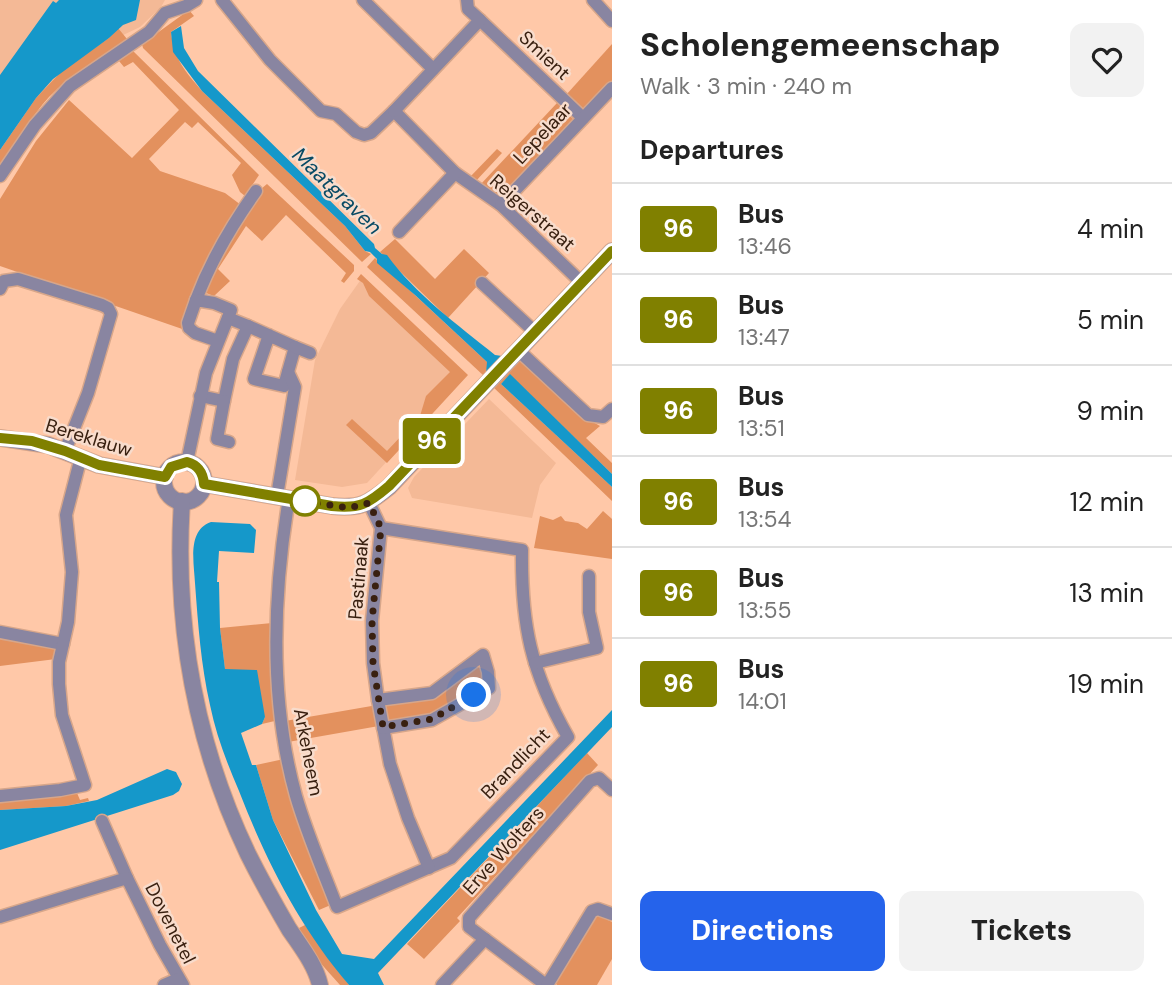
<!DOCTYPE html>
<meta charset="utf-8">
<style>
body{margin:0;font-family:"DM Sans",sans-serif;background:#f2f2f2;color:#222;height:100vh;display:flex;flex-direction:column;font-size:26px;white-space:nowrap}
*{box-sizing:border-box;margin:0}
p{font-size:23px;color:#767676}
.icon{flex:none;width:38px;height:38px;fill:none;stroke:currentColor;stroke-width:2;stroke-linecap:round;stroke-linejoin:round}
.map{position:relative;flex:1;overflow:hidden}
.sheet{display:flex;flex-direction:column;background:#fff;width:560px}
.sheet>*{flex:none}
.badge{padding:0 14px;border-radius:5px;font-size:24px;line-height:46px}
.you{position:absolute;width:35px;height:35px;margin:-18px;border:5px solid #fff;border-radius:50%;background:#1a73e8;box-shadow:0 0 0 10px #1a73e833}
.map>.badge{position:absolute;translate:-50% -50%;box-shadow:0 0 0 4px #fff}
h2{padding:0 28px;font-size:26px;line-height:63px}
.round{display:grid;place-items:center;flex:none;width:74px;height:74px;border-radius:14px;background:#f2f2f2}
.head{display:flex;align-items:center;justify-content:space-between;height:119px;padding:0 28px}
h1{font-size:33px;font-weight:800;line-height:52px}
.button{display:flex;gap:14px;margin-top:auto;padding:14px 28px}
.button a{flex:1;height:80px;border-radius:14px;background:#2563eb;color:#fff;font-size:28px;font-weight:800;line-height:80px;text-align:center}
.button a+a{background:#f2f2f2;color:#222}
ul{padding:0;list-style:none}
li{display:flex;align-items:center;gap:21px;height:91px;padding:0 28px;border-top:2px solid #e0e0e0}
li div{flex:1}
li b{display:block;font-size:26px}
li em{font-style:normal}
li .badge{min-width:77px;font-weight:700;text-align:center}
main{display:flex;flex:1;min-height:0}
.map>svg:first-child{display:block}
.built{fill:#f4b996}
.green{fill:#e3915e}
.water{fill:#1598ca}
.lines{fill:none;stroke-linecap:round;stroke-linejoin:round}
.minor-casing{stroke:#d7a68a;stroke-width:15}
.tertiary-casing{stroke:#d7a68a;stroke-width:18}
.minor{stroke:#8985a1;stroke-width:12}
.tertiary{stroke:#8985a1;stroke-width:16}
.line-casing{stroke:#fff;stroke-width:16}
.line{stroke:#808000;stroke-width:10}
.walk{stroke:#392010;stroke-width:7;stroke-dasharray:0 12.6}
.stop-dot{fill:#fff;stroke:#808000;stroke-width:3.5}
.labels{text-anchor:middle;stroke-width:5;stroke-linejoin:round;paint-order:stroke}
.street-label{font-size:19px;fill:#392010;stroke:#f8dccc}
.water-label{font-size:21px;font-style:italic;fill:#084a64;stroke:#f8dccc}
</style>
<main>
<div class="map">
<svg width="612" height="985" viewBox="0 0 612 985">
<rect width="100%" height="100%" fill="#ffc8a8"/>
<!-- built -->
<g class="built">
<polygon points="0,0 165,0 161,7 140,27 79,56 0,141"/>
<polygon points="362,278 466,375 367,483 342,487 295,480 315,360 340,309"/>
<polygon points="489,399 556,463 540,485 532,518 412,498 408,488 414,477"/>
</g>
<!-- green -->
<g class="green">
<path d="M189,10l5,6 -23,16c3,27 14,39 31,59l143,135 20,25 6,3 -9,8 -219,-214 -1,-4z"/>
<path d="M118,28l9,11c-26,19 -56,35 -78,58 -19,21 -33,47 -49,71v-18l36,-52 27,-28 46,-32z"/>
<polygon points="612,44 612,81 583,111 566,95"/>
<polygon points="132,50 259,175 245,196 240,192 232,175 241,163 198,122 192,128 185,122 149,159 160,171 225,193 241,205 188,331 0,266 0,199 36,141 69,100 132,158 179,110 133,62 124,67 119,61 118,56"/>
<polygon points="557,103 574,120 507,191 495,195 480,185"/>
<polygon points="497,149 502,153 475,182 469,178"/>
<path d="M267,184l87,81v6l-10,12 -3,-2 5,-8 -60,-58 -24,26 -16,-15 -28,43 12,12 -16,15 -8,-3c13,-32 34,-88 61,-109z"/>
<polygon points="395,239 435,279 464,249 489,273 448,318 380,252"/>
<polygon points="375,258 487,362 488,366 484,376 367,267"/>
<polygon points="361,274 468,375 387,463 346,425 352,419 387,451 420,416 426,396 450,372 369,296 363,283 357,279"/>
<polygon points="521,355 586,418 600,426 586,438 612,463 612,474 510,375 501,384 612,487 612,501 492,386"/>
<polygon points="603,511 612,519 612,559 534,548 540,516 553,520 561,516 565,521 578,523 587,529"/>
<polygon points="272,623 279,720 262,724 265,717 225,669 220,628"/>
<polygon points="0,637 56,647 56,659 0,666"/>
<polygon points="481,661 486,686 430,717 288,742 285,721 435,695"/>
<polygon points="587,753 598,765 457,918 460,921 424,959 407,944"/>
<polygon points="284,759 333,904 319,910 273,820 256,765"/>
<polygon points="77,793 80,800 88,798 89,801 66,806 0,810 0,799"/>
<polygon points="598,915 612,922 612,959 597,985 557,985 555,983 593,918"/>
<path d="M305,925l44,60h-9c-15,-17 -33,-35 -41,-57z"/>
</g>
<!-- water -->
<g class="water">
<polygon points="59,0 140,0 136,20 123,25 109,38 53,79 36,98 0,150 0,75 53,1 56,3"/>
<path d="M181,26l3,22 14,23 176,173 1,4 7,6 5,1c28,39 71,70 108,100l7,1 -16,17 1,-11 -72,-67 -38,-32v-4l-7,-7 -5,-1 -20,-25 -143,-135 -29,-39 -2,-20z"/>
<polygon points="510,374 612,474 612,487 501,384"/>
<path d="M211,522l39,2 6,6 -2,23 -35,-2 -2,31h2l1,46 5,41 32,1 8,47 -3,7 -21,9 11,32h4l17,55 43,90 26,44 32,5 238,-249v17l-234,246 6,12h-35c-49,-57 -83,-124 -110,-194 -12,-28 -23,-56 -29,-86 -9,-40 -12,-81 -15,-122 -1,-20 -8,-53 16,-61z"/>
<polygon points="167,769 176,772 182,784 179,791 173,795 0,850 0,810 66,806 97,800"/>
</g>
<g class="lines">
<!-- minor casing -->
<g class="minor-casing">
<g id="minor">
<polyline points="222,0 270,60 321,111 336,114 356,132 364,135 371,133 394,111 455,173 501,205 582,283"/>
<polyline points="363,0 433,69"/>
<polyline points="593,0 612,21"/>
<polyline points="480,20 583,118"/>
<polyline points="394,111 480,20 468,9 467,0"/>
<polyline points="0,176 35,125 70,86 149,32 165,13 186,6 196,0"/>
<polyline points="501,205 612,88"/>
<polyline points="399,232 455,173"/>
<polyline points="482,283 535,332"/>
<polyline points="0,289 4,281 18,279 102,305 108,308 111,314 88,393 65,451"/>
<path d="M196,300c15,-40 35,-74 60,-109"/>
<polyline points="248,326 295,347 284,386 254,379 269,335"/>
<polyline points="295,347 310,353"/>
<polyline points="518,350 588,415 603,417 612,409"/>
<polyline points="200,396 224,401 233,359 248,326 228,318"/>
<polyline points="224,401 217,439 229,442"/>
<polyline points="187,462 206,373 231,310 214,303 196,300 188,323 189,328 195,333 218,341"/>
<polyline points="277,496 295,387 288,372"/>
<path d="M289,498c-16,97 -20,202 7,298 11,38 27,74 41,111l114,-49 117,-121c-37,-65 -47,-112 -46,-187l-141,-22"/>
<polyline points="369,503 381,528 372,621 373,663 378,700 390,764 408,818 429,868"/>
<polyline points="0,632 63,644"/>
<polyline points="535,663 597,648 589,612 589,576"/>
<polyline points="378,700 432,693 483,655 488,672 489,688 432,720 383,728"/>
<polyline points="0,796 60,790 85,785 62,715 59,684 59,662 68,622 72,572 66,515 81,457"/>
<polyline points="102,821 127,878"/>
<polyline points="0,917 127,878 160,945 183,985"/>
<polyline points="164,985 178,979"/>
<polyline points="442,985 485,939"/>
<polyline points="546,985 469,927 469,918 590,781 599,778 612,790"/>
<polyline points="547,985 592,911 598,909 612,914"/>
</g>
</g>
<!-- tertiary casing -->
<g class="tertiary-casing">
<g id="tertiary">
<polyline points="0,438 48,445 99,465 165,477"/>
<circle cx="184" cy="482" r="20"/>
<path d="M204,484l128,22c28,3 36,-2 57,-19l223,-236"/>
<path d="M182,501c-8,123 13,242 66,353 13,26 27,51 41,75 12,18 26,35 31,56"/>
</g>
</g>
<!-- minor -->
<use href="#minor" class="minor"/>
<!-- tertiary -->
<use href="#tertiary" class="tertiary"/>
</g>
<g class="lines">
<!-- line casing -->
<g class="line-casing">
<path id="line" d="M0,438l32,3 33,10 34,14 66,12 6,-10 16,-5c11,3 16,10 17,22l128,22c28,3 36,-2 57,-20l223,-235"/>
</g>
<!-- line -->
<use href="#line" class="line"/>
<!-- walk -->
<polyline class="walk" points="305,501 349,508 369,503 381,528 372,621 373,663 383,727 432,719 474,695"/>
</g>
<!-- markers -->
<circle class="stop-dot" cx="305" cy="501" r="14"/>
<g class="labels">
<!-- street labels -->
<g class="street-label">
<text transform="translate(545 55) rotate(43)" y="7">Smient</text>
<text transform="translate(542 133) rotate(-47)" y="7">Lepelaar</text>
<text transform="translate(533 212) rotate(41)" y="7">Reigerstraat</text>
<text transform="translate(89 437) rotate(17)" y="7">Bereklauw</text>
<text transform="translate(358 578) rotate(-85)" y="7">Pastinaak</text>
<text transform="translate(309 752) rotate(79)" y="7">Arkeheem</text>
<text transform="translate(515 763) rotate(-46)" y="7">Brandlicht</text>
<text transform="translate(503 850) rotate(-48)" y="7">Erve Wolters</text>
<text transform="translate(171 923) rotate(63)" y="7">Dovenetel</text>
</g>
<!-- water labels -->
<g class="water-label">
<text transform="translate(337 191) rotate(44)" y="7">Maatgraven</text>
</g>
</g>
</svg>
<div class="you" style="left:474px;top:695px"></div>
<b class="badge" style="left:432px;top:441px;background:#808000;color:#fff">96</b>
</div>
<section class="sheet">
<div class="head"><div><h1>Scholengemeenschap</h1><p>Walk · 3 min · 240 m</p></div><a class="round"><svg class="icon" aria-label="heart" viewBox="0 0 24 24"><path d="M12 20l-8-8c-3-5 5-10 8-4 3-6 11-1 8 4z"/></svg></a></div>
<h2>Departures</h2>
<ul>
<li><span class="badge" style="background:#808000;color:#fff">96</span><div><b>Bus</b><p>13:46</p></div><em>4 min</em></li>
<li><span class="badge" style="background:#808000;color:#fff">96</span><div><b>Bus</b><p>13:47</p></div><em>5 min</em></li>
<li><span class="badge" style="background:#808000;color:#fff">96</span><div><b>Bus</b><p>13:51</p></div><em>9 min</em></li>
<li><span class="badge" style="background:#808000;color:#fff">96</span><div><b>Bus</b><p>13:54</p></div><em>12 min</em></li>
<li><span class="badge" style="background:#808000;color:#fff">96</span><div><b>Bus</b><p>13:55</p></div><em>13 min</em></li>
<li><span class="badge" style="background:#808000;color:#fff">96</span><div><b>Bus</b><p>14:01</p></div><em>19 min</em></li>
</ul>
<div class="button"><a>Directions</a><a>Tickets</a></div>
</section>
</main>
